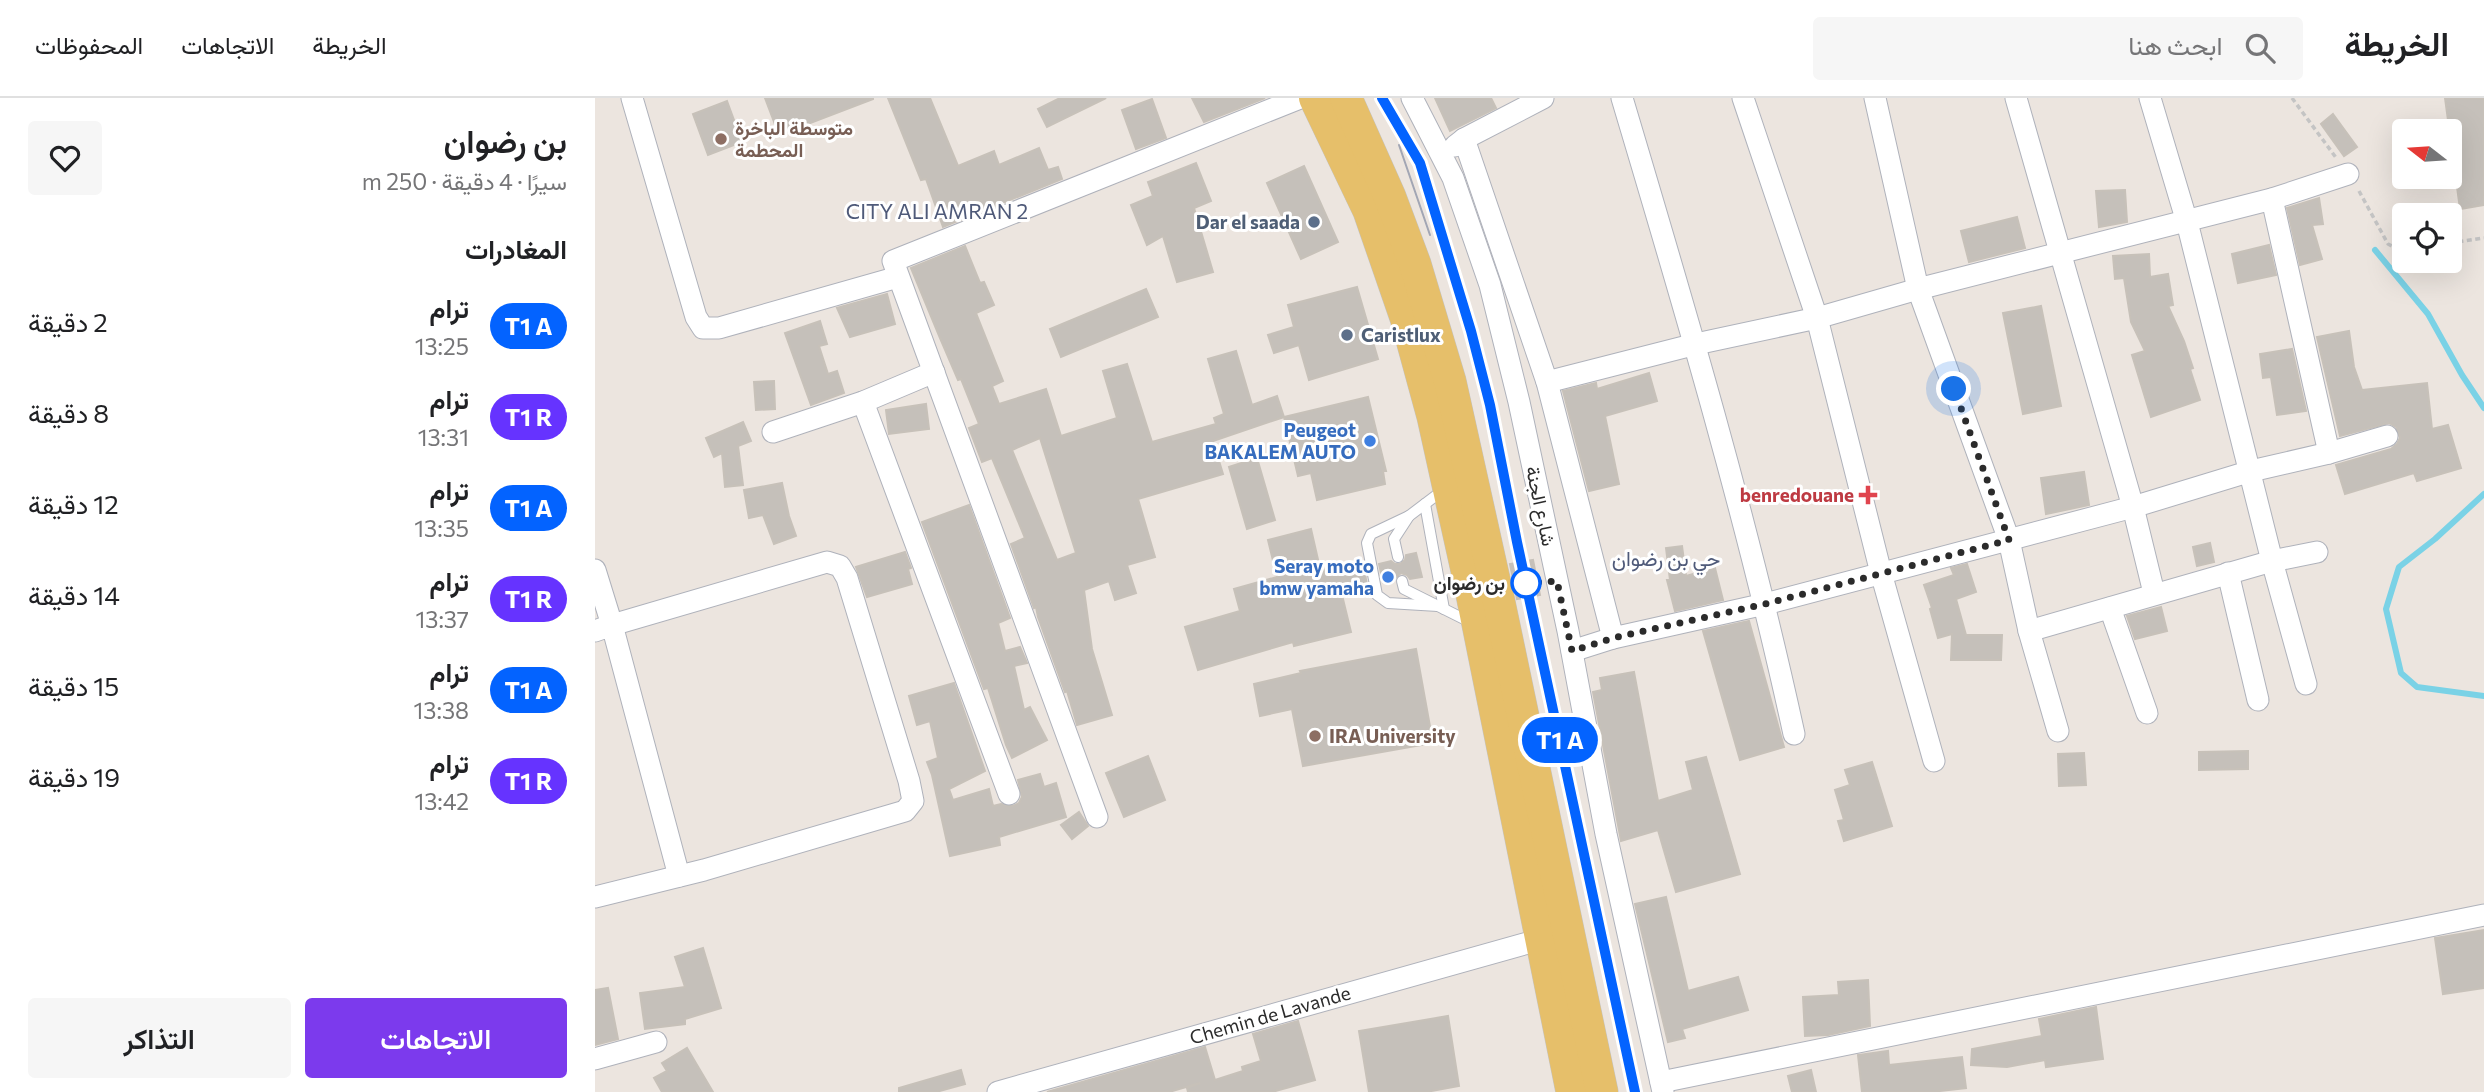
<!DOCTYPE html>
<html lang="ar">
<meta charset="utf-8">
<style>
body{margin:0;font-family:Commissioner,Vazirmatn,sans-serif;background:#f6f6f6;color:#202124;direction:rtl;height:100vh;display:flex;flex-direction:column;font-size:26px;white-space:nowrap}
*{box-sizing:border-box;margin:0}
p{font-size:23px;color:#757577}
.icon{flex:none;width:38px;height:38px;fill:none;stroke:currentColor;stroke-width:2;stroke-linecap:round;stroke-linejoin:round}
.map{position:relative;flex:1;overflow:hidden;direction:ltr}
.details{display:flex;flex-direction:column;background:#fff;width:595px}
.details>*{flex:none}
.badge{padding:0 14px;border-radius:23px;font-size:24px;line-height:46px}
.needle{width:46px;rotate:287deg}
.controls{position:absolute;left:1797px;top:21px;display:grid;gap:14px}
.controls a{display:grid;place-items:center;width:70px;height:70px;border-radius:7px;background:#fff;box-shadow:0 7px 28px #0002;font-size:35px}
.you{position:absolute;width:35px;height:35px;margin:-18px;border:5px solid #fff;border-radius:50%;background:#1a73e8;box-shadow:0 0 0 10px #1a73e833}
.map>.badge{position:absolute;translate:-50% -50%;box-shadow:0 0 0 4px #fff}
h2{padding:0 28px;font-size:26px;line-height:63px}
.round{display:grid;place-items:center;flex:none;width:74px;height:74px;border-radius:7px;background:#f6f6f6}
.headline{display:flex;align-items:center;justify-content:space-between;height:119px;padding:0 28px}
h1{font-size:33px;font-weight:600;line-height:52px}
.primary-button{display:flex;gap:14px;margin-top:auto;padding:14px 28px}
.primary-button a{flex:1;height:80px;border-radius:7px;background:#7c3aed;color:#fff;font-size:28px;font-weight:600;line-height:80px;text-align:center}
.primary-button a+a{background:#f6f6f6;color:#202124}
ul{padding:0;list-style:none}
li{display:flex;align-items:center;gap:21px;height:91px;padding:0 28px}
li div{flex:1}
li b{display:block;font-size:26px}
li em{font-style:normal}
li .badge{min-width:77px;font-weight:700;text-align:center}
header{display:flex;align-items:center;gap:42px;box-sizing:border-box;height:98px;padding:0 35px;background:#fff;border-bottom:2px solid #e0e0e0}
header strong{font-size:33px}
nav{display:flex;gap:38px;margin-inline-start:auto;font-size:24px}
.search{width:490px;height:63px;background:#f6f6f6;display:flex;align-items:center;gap:18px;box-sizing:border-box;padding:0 24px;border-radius:7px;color:#757577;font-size:26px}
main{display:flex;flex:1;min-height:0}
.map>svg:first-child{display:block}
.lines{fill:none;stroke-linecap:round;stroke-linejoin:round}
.stream{stroke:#7ad2e6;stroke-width:6}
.building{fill:#c5c0ba;stroke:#c7c1b9;stroke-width:2;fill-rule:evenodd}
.service-casing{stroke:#afb2bb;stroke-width:12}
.minor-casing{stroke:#afb2bb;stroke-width:23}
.primary-casing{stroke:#c4c4c4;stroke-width:33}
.path{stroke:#c4c4c4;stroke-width:3.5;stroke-dasharray:5 3.5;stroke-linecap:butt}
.service{stroke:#fff;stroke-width:10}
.minor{stroke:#fff;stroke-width:21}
.primary{stroke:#e6bf6a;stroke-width:32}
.tram{stroke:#a2a6b4;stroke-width:2}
.line-casing{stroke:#fff;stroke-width:16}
.line{stroke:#0363ff;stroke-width:10}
.walk{stroke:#2b2b2b;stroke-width:7;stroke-dasharray:0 12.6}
.education-dot{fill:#8d6e63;stroke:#fff;stroke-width:2.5}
.service-dot{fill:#5c6f8a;stroke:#fff;stroke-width:2.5}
.shop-dot{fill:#3f7fe0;stroke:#fff;stroke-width:2.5}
.health-dot{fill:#e0444e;stroke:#fff;stroke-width:2.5}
.stop-dot{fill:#fff;stroke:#0363ff;stroke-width:3.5}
.labels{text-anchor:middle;stroke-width:6;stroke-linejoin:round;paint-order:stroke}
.education-label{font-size:19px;font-weight:bold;fill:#785e54;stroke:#fff;text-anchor:start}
.service-label{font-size:19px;font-weight:bold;fill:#4e5e75;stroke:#fff;text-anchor:end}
.shop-label{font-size:19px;font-weight:bold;fill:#366cbe;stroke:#fff;text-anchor:end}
.health-label{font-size:19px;font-weight:bold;fill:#be3a42;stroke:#fff;text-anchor:end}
.street-label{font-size:19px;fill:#2b2b2b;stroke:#fff}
.stop-label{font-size:19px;font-weight:bold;fill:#2b2b2b;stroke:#fff;text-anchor:end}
.neighbourhood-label{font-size:21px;fill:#4f5a79;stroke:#fff}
</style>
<header>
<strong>الخريطة</strong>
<div class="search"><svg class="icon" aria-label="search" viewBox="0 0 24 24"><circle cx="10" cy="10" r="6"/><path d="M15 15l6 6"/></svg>ابحث هنا</div>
<nav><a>الخريطة</a><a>الاتجاهات</a><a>المحفوظات</a></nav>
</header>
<main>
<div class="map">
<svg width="1889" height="994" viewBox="0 0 1889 994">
<rect width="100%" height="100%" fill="#ece5df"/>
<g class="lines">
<!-- stream -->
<g class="stream">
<polyline points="1780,152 1833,216 1867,277 1889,310"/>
<polyline points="1889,396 1840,441 1804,469 1791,511 1806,575 1822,589 1889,598"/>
</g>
</g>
<!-- building -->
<g class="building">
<polygon points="170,0 278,0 278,1 184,37"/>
<polygon points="293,0 335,0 363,68 399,53 404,67 444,50 453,72 463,69 467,81 348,129 331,81 326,82"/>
<polygon points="465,0 511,0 452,29 443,11"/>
<polygon points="597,0 670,0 609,24"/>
<polygon points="840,0 896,0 901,10 855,33"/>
<polygon points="1850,0 1889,0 1889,107 1865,111"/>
<polygon points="557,1 571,40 541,51 527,12"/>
<polygon points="132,3 147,44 113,57 98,16"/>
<polygon points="1738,16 1762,49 1749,58 1726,26"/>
<polygon points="601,65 616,103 599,110 618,174 582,184 568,138 552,147 536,107 558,98 553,84"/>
<polygon points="709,68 743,144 706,161 672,85"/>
<polygon points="1530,92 1532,124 1504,129 1501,93"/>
<polygon points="1724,100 1728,126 1717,127 1727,161 1705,167 1692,110"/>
<polygon points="1422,119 1430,150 1374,164 1366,133"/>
<polygon points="1674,147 1681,177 1643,185 1637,156"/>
<path d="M370,148l15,37 4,-1 10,23 -18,8 27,68 -11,5 7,18 47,-15 15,47 56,-18 -14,-47 24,-7 25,78 64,-18 -2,-6 10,-4 -16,-55 28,-8 16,54 25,-9 7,21 -71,24 10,33 -85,25 17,58 -28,8 9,28 -21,7 -6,-19 -25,9 8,59 20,66 -35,10 -10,-34 -2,1 -27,-75 -2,-10 -2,1 -23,-64 14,-6 -33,-80 -10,4 -13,-34 10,-4 -18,-45 -3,1 -18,-42 -29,-70zM445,340l36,115 -19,7 -45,-110z"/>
<polygon points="1554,156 1555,179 1573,176 1578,207 1573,208 1589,243 1598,270 1595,271 1605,302 1556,319 1537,257 1550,253 1536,224 1529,180 1520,181 1518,158"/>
<polygon points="762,189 783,261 714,282 704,247 679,255 673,237 699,229 693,207"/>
<polygon points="551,191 563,219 466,259 455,231"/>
<polygon points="292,196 300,226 255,239 242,210"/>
<polygon points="1446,208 1466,308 1428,316 1408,215"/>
<polygon points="225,223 232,246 224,248 233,276 242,273 249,295 216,307 190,235"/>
<polygon points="1754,233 1759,269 1767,292 1832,285 1837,331 1853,327 1866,370 1822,383 1819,375 1750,396 1741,367 1796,351 1802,346 1805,340 1801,329 1794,325 1745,338 1722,239"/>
<polygon points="1697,251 1711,313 1682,317 1676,279 1668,280 1665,256"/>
<polygon points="1054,275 1062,303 1010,318 1024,386 994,393 968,293 1001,285 1002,291"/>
<polygon points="179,283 180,311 161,312 159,284"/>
<polygon points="773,299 791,373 788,373 790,386 722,402 716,375 703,378 689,319"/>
<polygon points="331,306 334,331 294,336 291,312"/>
<polygon points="148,324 156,343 143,348 148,387 130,389 127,355 119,359 111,340"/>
<polygon points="662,360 680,422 652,431 634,369"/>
<polygon points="1489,374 1494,407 1451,416 1446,380"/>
<polygon points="187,385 194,418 201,438 179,446 168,417 154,420 149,392"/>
<polygon points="374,407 415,520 403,525 410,553 425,549 432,565 419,568 429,612 435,609 452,642 417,660 411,647 393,590 389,591 327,424"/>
<polygon points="716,431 724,466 727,465 730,476 761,469 761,471 769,469 772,488 767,489 768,492 747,497 756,534 699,548 698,544 603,572 590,529 645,513 639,491 682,479 673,442"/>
<polygon points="1615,445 1619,464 1602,468 1598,449"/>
<polygon points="1087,448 1091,478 1120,470 1128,502 1080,513 1072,482 1075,482 1071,450"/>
<polygon points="310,454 316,470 313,471 317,486 272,499 261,469"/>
<polygon points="821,455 827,479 815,481 812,477 806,475 799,481 788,484 784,466 796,463 800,466 805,466 810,462 811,457"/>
<polygon points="938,462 945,497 922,501 915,466"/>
<polygon points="1372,466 1381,494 1361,501 1371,537 1407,537 1406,562 1356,562 1357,536 1343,540 1335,511 1337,510 1329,487 1359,477 1356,470"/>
<polygon points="1566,509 1572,533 1540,541 1532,518"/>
<polygon points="1154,523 1189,649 1145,662 1108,533"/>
<polygon points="821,551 838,645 708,668 697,611 665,618 659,586 706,575 705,573"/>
<polygon points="1039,574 1063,703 1098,692 1091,664 1111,659 1145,776 1081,794 1063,732 1026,743 998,594 1007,592 1005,580"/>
<polygon points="359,585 390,673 354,691 358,702 394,691 398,708 406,706 418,708 424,705 427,699 423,682 445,676 449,689 461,685 471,719 404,739 405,747 355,758 337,677 332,664 343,660 335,623 322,627 314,598"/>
<polygon points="1653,653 1653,671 1604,672 1604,654"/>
<polygon points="1489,655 1491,687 1464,688 1463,656"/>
<polygon points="553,658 570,702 529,719 511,675"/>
<polygon points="1277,664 1297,728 1249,743 1243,723 1249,722 1240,692 1255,687 1250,672"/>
<polygon points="484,714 493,728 477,741 466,727"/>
<polygon points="1071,799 1093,893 1143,879 1153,912 1087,931 1090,940 1073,944 1040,806"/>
<polygon points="1889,832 1889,890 1848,896 1840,840"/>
<polygon points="108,850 126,910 90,921 90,926 50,931 45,895 90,889 80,859"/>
<polygon points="1273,882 1275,928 1233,937 1210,938 1208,899 1244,897 1243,884"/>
<polygon points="13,890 23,941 0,947 0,892"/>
<polygon points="1501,909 1508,961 1451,969 1450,962 1412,969 1376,967 1377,951 1447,938 1444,921"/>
<polygon points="853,918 864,988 831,994 774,994 764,933"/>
<polygon points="703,923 720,982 677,994 593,994 592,990 605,985 574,994 452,994 610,949 620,982 648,973 647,969 666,963 658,936"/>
<polygon points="92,950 118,994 67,994 59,980 72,973 67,965"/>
<polygon points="1293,953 1294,967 1367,959 1371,990 1336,994 1267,994 1263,957"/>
<polygon points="366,972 370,986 341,994 304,994 304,990"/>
<polygon points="1216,972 1221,994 1197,994 1193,978"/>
</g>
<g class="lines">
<!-- service casing -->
<g class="service-casing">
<g id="service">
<polyline points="830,406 849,511"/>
<polyline points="814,418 776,436 772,445 782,497 793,505 843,508"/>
<polyline points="803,459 799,441 814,418 851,390"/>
<polyline points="807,483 809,491 877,525"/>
</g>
</g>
<!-- minor casing -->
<g class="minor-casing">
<g id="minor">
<polyline points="37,0 101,219 108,230 124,230 303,179"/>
<polyline points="817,0 858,80 895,187 924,304 973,533 1011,736 1068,994"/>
<path d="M1027,0c63,211 125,420 172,636"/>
<polyline points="1148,0 1222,220 1286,475 1339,663"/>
<polyline points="1280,0 1323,191 1414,442 1434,533 1463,633"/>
<polyline points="1421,0 1538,409 1559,495"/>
<polyline points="1555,0 1592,124 1677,463 1711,586"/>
<polyline points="869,41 952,284 1018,540 1170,506 1538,409 1656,373 1734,355 1792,338"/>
<polyline points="860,48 869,41 948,0"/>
<polyline points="1677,101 1734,355"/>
<polyline points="952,284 1101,246 1222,220 1323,191 1677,101 1753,76"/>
<polyline points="268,304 414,696"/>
<polyline points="178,334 268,304 339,274"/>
<polyline points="0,472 17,527 232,464 245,468 252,480 314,683 318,703 310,713 109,772 0,799"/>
<polyline points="1633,475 1663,602"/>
<polyline points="1515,510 1552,615"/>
<polyline points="0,533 17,527 84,778"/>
<polyline points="1434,533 1677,463 1722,454"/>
<polyline points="977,553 1018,540"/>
<polyline points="502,719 298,163 705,0"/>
<polyline points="0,961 61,944"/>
<polyline points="1066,984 1889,817"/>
<polyline points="403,994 947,841"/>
</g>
</g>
<!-- primary casing -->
<g class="primary-casing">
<g id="primary">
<polyline points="720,0 774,113 811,220 838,319 874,482 977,994"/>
<polyline points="751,0 795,99 820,166 855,283 903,499 1007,994"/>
</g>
</g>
<!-- path -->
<g class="path">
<polyline points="1697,0 1742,61"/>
<polyline points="1764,93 1793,146 1803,151 1810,151"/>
<polyline points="1855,145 1889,140"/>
</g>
<!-- service -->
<use href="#service" class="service"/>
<!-- minor -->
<use href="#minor" class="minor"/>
<!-- primary -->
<use href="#primary" class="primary"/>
<!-- tram -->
<g class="tram">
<polyline points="787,0 825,65 876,233 895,307 931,485 1040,994"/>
<polyline points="804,47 835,137"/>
</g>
</g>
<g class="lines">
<!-- line casing -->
<g class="line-casing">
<polyline id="line" points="787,0 825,65 876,233 895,307 922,444 1040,994"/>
</g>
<!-- line -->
<use href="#line" class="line"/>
<!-- walk -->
<polyline class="walk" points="931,485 962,483 977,553 1018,540 1170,506 1414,442 1359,291"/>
</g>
<!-- markers -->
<g class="education-dot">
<circle cx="126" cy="41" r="7"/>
<circle cx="720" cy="638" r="7"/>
</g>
<g class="service-dot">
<circle cx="719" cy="124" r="7"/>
<circle cx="752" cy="237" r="7"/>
</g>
<g class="shop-dot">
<circle cx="775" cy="343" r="7"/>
<circle cx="793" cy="479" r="7"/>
</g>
<path class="health-dot" d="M1269.5 386.5h7v7h7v7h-7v7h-7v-7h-7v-7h7z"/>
<circle class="stop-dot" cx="931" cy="485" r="14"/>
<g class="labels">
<!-- education labels -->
<g class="education-label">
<text x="140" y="37">متوسطة الباخرة<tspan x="140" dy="22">المحطمة</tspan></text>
<text x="734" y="645">IRA University</text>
</g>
<!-- service labels -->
<g class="service-label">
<text x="705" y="131">Dar el saada</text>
<text x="766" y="244" text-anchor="start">Caristlux</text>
</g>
<!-- shop labels -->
<g class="shop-label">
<text x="761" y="339">Peugeot<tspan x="761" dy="22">BAKALEM AUTO</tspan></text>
<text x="779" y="475">Seray moto<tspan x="779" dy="22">bmw yamaha</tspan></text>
</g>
<!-- health labels -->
<g class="health-label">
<text x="1259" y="404">benredouane</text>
</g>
<!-- street labels -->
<g class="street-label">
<text transform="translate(946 408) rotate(78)" y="7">شارع الجنة</text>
<text transform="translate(675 917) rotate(-16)" y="7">Chemin de Lavande</text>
</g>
<!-- stop labels -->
<g class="stop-label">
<text x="910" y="492">بن رضوان</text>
</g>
<!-- neighbourhood labels -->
<g class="neighbourhood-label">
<text x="342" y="121">CITY ALI AMRAN 2</text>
<text x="1071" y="468">حي بن رضوان</text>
</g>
</g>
</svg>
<div class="controls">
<a><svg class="needle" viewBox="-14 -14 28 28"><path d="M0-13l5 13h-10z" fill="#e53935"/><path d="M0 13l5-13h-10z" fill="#757577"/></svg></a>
<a><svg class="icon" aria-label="locate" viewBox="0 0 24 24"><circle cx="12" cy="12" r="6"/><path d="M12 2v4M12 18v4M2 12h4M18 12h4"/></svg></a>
</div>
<div class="you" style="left:1359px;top:291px"></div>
<b class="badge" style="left:965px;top:642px;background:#0363ff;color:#fff">T1 A</b>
</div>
<section class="details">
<div class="headline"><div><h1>بن رضوان</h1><p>سيرًا · 4 دقيقة · 250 m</p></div><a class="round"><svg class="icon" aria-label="heart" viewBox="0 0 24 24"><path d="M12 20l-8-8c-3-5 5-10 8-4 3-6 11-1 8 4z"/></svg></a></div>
<h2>المغادرات</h2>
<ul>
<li><span class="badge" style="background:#0363ff;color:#fff">T1 A</span><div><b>ترام</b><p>13:25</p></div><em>2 دقيقة</em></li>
<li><span class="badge" style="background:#63f;color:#fff">T1 R</span><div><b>ترام</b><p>13:31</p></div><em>8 دقيقة</em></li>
<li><span class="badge" style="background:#0363ff;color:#fff">T1 A</span><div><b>ترام</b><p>13:35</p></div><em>12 دقيقة</em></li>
<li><span class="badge" style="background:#63f;color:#fff">T1 R</span><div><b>ترام</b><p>13:37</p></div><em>14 دقيقة</em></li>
<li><span class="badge" style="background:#0363ff;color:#fff">T1 A</span><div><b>ترام</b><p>13:38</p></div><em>15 دقيقة</em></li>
<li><span class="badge" style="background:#63f;color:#fff">T1 R</span><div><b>ترام</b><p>13:42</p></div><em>19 دقيقة</em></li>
</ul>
<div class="primary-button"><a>الاتجاهات</a><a>التذاكر</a></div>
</section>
</main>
